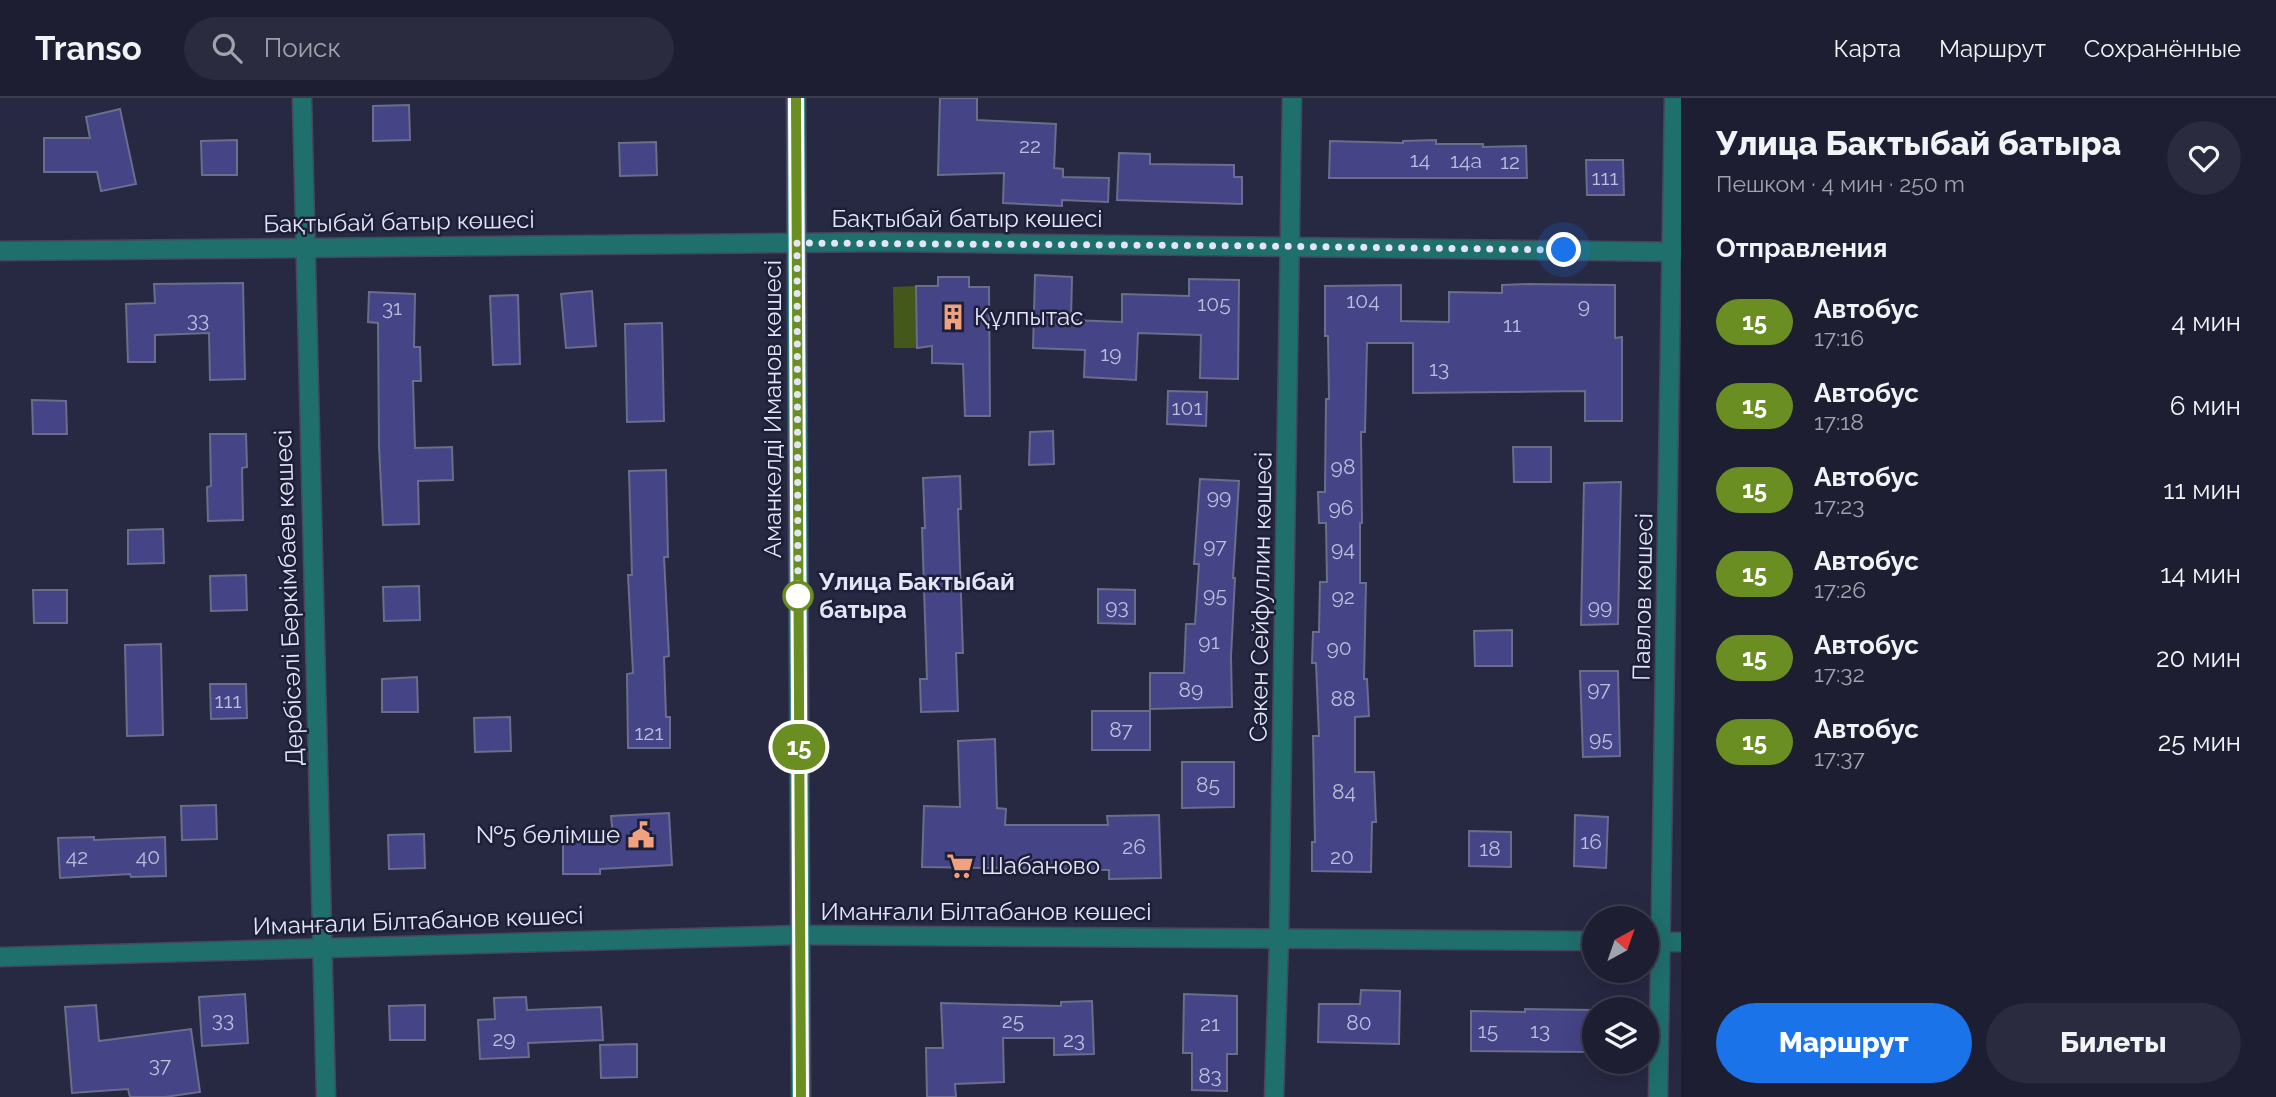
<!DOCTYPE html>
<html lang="ru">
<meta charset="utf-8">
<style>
body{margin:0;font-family:Raleway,sans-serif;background:#2a2b3e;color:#f1f3f6;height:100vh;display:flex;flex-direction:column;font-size:26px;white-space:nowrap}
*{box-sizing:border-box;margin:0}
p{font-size:23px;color:#a0a2ac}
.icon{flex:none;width:38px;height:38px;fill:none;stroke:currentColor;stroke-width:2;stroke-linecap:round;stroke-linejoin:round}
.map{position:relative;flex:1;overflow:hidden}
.drawer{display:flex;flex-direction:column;background:#1d1e32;width:595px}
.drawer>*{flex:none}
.badge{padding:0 14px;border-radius:23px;font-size:24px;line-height:46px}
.needle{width:46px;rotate:40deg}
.controls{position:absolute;left:1582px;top:808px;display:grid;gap:14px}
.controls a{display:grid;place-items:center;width:77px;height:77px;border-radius:50%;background:#1d1e32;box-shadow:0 7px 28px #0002,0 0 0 2px #3b3c4d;font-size:35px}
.you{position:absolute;width:35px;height:35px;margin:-18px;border:5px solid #fff;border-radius:50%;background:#1a73e8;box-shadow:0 0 0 10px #1a73e833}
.map>.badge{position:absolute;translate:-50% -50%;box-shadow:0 0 0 4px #fff}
h2{padding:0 35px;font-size:26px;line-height:63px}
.round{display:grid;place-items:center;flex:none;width:74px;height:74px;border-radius:37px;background:#2a2b3e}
.summary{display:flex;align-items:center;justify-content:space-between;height:119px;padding:0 35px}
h1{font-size:33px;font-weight:800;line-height:52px}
.cta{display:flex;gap:14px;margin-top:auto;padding:14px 35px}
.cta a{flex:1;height:80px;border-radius:42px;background:#1a73e8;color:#fff;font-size:28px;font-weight:800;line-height:80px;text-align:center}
.cta a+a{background:#2a2b3e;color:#f1f3f6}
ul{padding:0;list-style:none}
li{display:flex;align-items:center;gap:21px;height:84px;padding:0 35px}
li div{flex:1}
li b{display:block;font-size:26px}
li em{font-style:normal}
li .badge{min-width:77px;font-weight:700;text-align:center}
header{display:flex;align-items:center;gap:42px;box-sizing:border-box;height:98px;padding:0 35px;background:#1d1e32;border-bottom:2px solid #3b3c4d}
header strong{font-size:33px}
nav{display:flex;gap:38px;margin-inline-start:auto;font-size:24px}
.search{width:490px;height:63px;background:#2a2b3e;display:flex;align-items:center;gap:18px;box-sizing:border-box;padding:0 24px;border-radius:38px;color:#a0a2ac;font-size:26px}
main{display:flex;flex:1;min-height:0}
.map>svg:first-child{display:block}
.green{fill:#44581c}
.building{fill:#444486;stroke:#6a6d8b;stroke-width:2}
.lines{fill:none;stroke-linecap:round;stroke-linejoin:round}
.street-casing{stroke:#45465f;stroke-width:21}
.secondary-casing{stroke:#45465f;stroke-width:21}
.street{stroke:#1f6f6d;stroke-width:18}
.secondary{stroke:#2c918e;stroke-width:18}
.line-casing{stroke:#fff;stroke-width:16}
.line{stroke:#6b8e23;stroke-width:10}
.walk{stroke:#e3e5f7;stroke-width:7;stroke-dasharray:0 12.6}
.stop-dot{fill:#fff;stroke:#6b8e23;stroke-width:3.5}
.labels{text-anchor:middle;stroke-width:5;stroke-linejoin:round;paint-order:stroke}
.number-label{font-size:21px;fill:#bbbddb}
.street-label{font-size:24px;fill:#e3e5f7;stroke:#1d1e38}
.poi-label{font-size:24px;fill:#e3e5f7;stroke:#1d1e38;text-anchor:start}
.stop-label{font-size:24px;font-weight:bold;fill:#e3e5f7;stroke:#1d1e38;text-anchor:start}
</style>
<header>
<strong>Transo</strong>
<div class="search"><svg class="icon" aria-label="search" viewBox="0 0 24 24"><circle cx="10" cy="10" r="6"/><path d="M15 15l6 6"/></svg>Поиск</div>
<nav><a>Карта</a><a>Маршрут</a><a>Сохранённые</a></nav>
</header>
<main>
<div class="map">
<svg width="1681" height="999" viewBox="0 0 1681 999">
<rect width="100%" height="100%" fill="#272842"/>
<!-- green -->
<polygon class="green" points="916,188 917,250 894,250 893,189"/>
<!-- building -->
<g class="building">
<polygon points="940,0 977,0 977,22 1056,26 1054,70 1063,71 1063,79 1109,80 1108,104 1062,102 1062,108 1003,105 1004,75 938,77"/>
<polygon points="409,7 410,42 373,43 373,8"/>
<polygon points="120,11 136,86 101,93 97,74 44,74 44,40 90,40 86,19"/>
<polygon points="237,42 237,77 202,77 201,43"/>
<polygon points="1436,42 1436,46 1483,46 1483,49 1526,48 1527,80 1329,80 1330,43 1403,45 1403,43"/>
<polygon points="656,44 657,77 620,78 619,45"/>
<polygon points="1119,55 1150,56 1150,66 1234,67 1234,79 1242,79 1242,106 1117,102"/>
<polygon points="1586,62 1623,62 1624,97 1587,97"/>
<polygon points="1035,177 1072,179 1071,222 1122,224 1122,196 1189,198 1189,181 1239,182 1238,281 1200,280 1201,237 1138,235 1136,282 1084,279 1085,252 1033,250"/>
<polygon points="938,179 969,179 969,189 989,189 990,318 965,318 963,266 932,265 932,248 917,250 916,188 938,188"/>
<polygon points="243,185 245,281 210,282 209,235 155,237 155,264 128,264 126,206 155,205 154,186"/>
<polygon points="1528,186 1615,187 1615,240 1622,239 1622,323 1585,323 1585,293 1413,295 1413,245 1367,245 1365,334 1361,334 1362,425 1360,425 1360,485 1366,485 1364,581 1367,581 1369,618 1355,619 1355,674 1374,674 1376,724 1372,724 1371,774 1312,773 1312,744 1315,744 1313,638 1319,638 1316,565 1312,565 1313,534 1319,534 1320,484 1327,484 1326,425 1319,425 1318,394 1325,394 1326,301 1329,301 1328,238 1325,238 1325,188 1401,187 1401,223 1449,224 1449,194 1502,195 1502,187"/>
<polygon points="592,193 596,248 566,250 561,196"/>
<polygon points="369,194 415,196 414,249 420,249 421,283 413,283 415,350 452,349 453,382 418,383 419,426 383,427 379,348 378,225 368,224"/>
<polygon points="518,197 520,266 493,267 490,198"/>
<polygon points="662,225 664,323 627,324 625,226"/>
<polygon points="1168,293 1207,294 1206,328 1167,326"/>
<polygon points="32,302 66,303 67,336 33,336"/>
<polygon points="1053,333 1054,366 1029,367 1030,334"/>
<polygon points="210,336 246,336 247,369 242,370 243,422 208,423 207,389 211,388"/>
<polygon points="1513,349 1551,349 1551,384 1514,384"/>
<polygon points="666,372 668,459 664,459 669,558 664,559 666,619 670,619 670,650 628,650 627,576 633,575 628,477 632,477 629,373"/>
<polygon points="960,378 961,411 958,411 963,555 956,555 958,613 921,614 920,581 927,581 922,430 925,430 923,380"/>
<polygon points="1200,381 1239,383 1233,480 1235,480 1231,558 1232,609 1150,611 1150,575 1184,575 1186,526 1195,526 1199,466 1194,466"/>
<polygon points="1621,384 1618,526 1581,527 1584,385"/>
<polygon points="163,431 164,465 128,466 128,432"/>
<polygon points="246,477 247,512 211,513 210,478"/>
<polygon points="419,488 420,522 384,523 383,489"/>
<polygon points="1098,491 1135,492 1135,526 1098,525"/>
<polygon points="33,492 67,492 67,525 34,525"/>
<polygon points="1512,532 1512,568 1475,568 1474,533"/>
<polygon points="161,546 163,637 127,638 125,547"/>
<polygon points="1580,573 1618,573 1620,658 1583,659"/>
<polygon points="417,579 418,614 382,614 382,581"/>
<polygon points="210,586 246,586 247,620 211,621"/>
<rect x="1092" y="613" width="58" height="39"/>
<polygon points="510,619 511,653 475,654 474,620"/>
<polygon points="995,641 997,710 1006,711 1005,727 1108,727 1107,718 1159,717 1161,780 1109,781 1109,772 922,769 924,708 960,709 958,643"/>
<polygon points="1182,664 1234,664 1234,709 1182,710"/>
<polygon points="216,707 217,741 182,742 181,708"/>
<polygon points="669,715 672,767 600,771 600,776 563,776 563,739 613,738 611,718"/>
<polygon points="1575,717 1608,719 1606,770 1574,768"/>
<polygon points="1469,733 1511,734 1511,769 1469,768"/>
<polygon points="424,736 425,770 389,771 388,737"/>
<polygon points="94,739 94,742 165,739 166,778 131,779 130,776 60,780 58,740"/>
<polygon points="1361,892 1400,893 1399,946 1318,944 1319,906 1360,906"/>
<polygon points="245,896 248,945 202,948 199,899"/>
<polygon points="1184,896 1237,898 1237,956 1227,956 1227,993 1192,992 1192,955 1183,955"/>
<polygon points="526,899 527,912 601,909 603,942 528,945 529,959 480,961 478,922 495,921 494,900"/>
<polygon points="1092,903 1094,956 1054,957 1054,940 1003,940 1004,984 955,986 956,999 927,999 926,950 943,950 941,905 1061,908 1061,904"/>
<polygon points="96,907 99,943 191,931 200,994 165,999 130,999 128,991 72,995 65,909"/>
<polygon points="425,907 425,942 390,942 389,908"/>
<polygon points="1525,911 1594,912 1594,954 1471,953 1471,913 1525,914"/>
<polygon points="637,946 637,979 601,980 600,947"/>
</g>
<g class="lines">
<!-- street casing -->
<g class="street-casing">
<g id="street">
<polyline points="302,0 326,999"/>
<polyline points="0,153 884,144 1681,154"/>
<polyline points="1647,844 1681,844"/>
<polyline points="0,859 800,837 1594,843"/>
<polyline points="1274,999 1279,841 1292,0"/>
<polyline points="1658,999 1674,0"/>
</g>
</g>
<!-- secondary casing -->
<g class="secondary-casing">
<polyline id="secondary" points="796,0 801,999"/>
</g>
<!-- street -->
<use href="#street" class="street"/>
<!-- secondary -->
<use href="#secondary" class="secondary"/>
</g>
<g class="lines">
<!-- line casing -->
<g class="line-casing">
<polyline id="line" points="796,0 801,999"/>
</g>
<!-- line -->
<use href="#line" class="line"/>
<!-- walk -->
<polyline class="walk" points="798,498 797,145 1264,148 1564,152"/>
</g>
<!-- icons -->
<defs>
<g id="building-bare" transform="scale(2.1)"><path d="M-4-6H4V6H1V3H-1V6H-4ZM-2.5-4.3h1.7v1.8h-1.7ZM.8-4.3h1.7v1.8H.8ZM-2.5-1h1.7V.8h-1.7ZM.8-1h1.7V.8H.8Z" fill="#f1a17d" stroke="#1d1e38" stroke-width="2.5" paint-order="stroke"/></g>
<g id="civic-bare" transform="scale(2.1)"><path d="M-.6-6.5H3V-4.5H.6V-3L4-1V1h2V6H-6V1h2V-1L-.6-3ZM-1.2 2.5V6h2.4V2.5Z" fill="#f1a17d" stroke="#1d1e38" stroke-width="2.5" paint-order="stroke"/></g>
<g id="supermarket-bare" transform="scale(2.1)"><path d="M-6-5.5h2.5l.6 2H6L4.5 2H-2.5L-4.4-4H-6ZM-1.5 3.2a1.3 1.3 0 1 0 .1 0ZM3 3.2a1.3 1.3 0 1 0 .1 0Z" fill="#f1a17d" stroke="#1d1e38" stroke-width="2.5" paint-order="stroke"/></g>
</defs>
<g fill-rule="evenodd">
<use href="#building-bare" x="953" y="219"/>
<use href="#civic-bare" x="641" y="737"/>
<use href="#supermarket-bare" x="960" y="768"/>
</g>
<!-- markers -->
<circle class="stop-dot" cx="798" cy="498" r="14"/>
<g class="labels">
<!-- number labels -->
<g class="number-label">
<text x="1030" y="55">22</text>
<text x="1420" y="69">14</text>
<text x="1466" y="70">14а</text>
<text x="1510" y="71">12</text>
<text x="1605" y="87">111</text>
<text x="1363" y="210">104</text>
<text x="1214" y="213">105</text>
<text x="1584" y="215">9</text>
<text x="392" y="217">31</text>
<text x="198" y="229">33</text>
<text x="1512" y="234">11</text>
<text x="1111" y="263">19</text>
<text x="1439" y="278">13</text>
<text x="1187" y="317">101</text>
<text x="1343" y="376">98</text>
<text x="1219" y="406">99</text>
<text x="1341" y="417">96</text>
<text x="1215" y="455">97</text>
<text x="1343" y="458">94</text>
<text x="1215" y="504">95</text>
<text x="1343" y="506">92</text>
<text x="1117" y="516">93</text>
<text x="1600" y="516">99</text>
<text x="1209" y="551">91</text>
<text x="1339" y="557">90</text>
<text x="1599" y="598">97</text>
<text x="1191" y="599">89</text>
<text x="1343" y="608">88</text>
<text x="228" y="610">111</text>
<text x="1121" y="639">87</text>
<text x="649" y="642">121</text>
<text x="1601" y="648">95</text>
<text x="1208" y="694">85</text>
<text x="1344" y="701">84</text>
<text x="1591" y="751">16</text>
<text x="1134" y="756">26</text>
<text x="1490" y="758">18</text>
<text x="77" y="766">42</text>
<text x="148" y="766">40</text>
<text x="1342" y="766">20</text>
<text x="223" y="929">33</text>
<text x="1013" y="930">25</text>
<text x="1359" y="932">80</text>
<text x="1210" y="933">21</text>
<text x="1488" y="940">15</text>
<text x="1540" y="940">13</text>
<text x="504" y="948">29</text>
<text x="1074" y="949">23</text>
<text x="160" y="974">37</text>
<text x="1210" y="985">83</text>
</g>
<!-- street labels -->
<g class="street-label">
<text x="967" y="129">Бақтыбай батыр көшесі</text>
<text transform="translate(399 124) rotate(-1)" y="8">Бақтыбай батыр көшесі</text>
<text transform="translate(773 311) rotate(-90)" y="8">Аманкелді Иманов көшесі</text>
<text transform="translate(1261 499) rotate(-89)" y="8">Сәкен Сейфуллин көшесі</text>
<text transform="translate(1643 499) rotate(-89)" y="8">Павлов көшесі</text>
<text transform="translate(289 500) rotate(-92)" y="8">Дербісәлі Беркімбаев көшесі</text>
<text x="986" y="822">Иманғали Білтабанов көшесі</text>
<text transform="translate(418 823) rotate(-2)" y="8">Иманғали Білтабанов көшесі</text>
</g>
<!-- poi labels -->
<g class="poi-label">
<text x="974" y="227">Құлпытас</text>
<text x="620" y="745" text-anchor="end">№5 бөлімше</text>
<text x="981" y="776">Шабаново</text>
</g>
<!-- stop labels -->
<g class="stop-label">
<text x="819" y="492">Улица Бактыбай<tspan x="819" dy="28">батыра</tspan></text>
</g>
</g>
</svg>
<div class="controls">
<a><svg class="needle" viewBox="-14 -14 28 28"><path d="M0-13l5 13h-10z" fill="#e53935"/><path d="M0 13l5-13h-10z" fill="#a0a2ac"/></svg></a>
<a><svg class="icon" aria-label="layers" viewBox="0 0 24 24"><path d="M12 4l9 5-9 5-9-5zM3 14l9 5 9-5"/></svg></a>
</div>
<div class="you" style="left:1564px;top:152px"></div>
<b class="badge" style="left:799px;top:649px;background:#6b8e23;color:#fff">15</b>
</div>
<section class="drawer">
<div class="summary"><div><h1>Улица Бактыбай батыра</h1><p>Пешком · 4 мин · 250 m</p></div><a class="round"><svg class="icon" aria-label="heart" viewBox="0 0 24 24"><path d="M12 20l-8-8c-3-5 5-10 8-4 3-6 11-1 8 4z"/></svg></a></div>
<h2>Отправления</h2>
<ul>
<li><span class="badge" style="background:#6b8e23;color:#fff">15</span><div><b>Автобус</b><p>17:16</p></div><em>4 мин</em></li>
<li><span class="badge" style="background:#6b8e23;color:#fff">15</span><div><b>Автобус</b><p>17:18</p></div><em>6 мин</em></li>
<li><span class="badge" style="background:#6b8e23;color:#fff">15</span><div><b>Автобус</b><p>17:23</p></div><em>11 мин</em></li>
<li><span class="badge" style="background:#6b8e23;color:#fff">15</span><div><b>Автобус</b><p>17:26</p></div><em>14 мин</em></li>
<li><span class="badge" style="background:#6b8e23;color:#fff">15</span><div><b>Автобус</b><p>17:32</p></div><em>20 мин</em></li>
<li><span class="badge" style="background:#6b8e23;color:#fff">15</span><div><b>Автобус</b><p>17:37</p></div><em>25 мин</em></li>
</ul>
<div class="cta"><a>Маршрут</a><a>Билеты</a></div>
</section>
</main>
